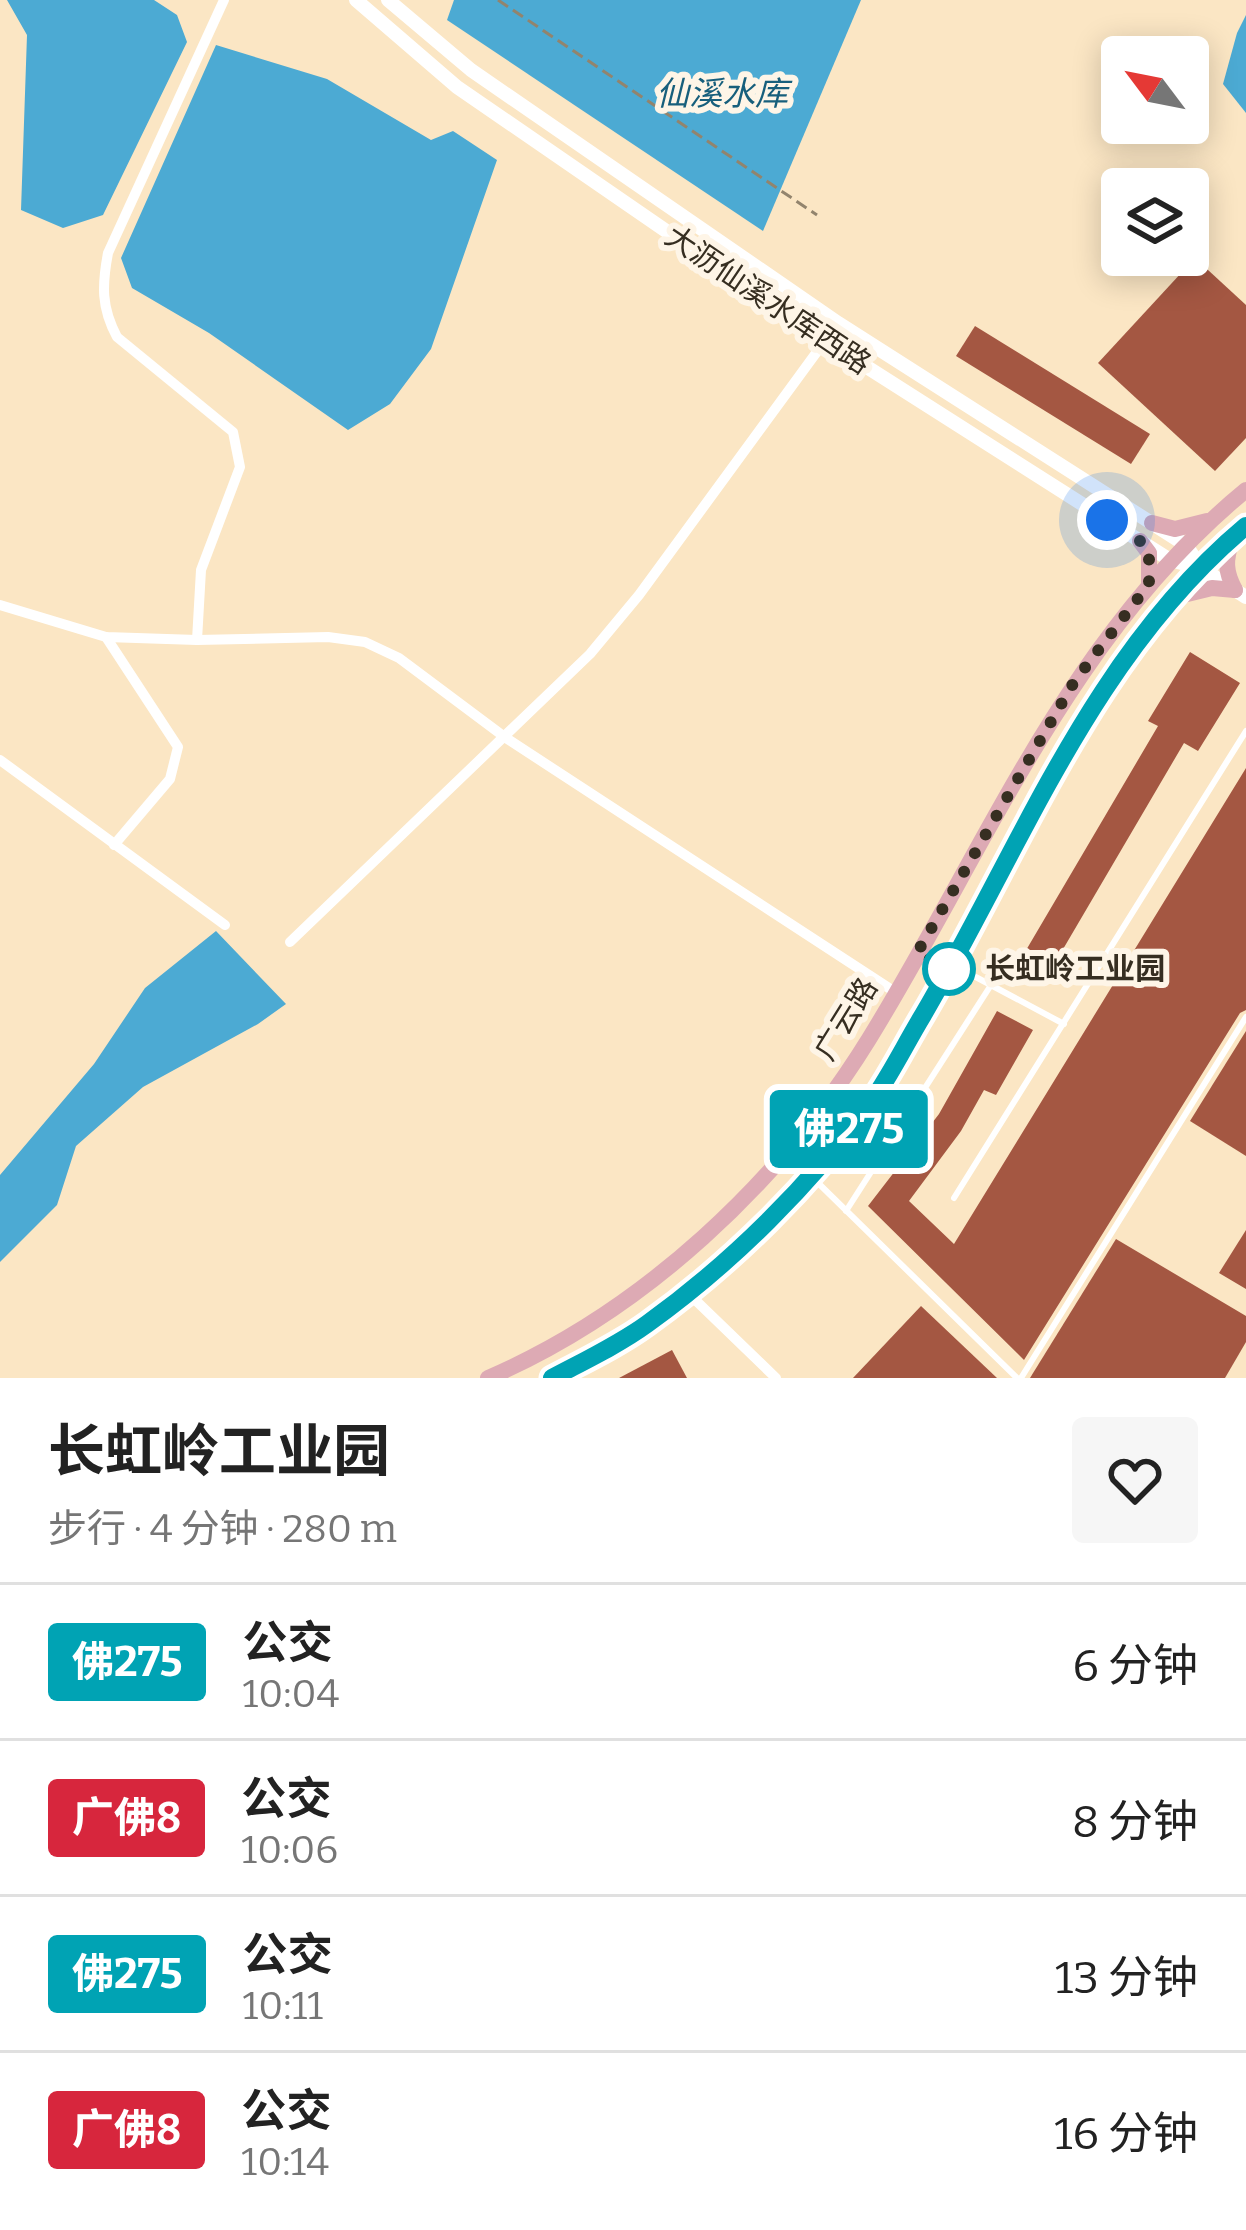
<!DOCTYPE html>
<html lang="zh">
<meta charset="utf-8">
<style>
body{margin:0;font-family:Bitter,"Noto Sans SC",serif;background:#f6f6f6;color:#222;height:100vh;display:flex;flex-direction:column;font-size:45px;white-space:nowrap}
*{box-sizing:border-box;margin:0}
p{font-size:39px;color:#767676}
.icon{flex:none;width:66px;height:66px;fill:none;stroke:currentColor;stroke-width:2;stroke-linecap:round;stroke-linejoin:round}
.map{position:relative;height:1378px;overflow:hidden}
.sheet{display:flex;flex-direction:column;background:#fff;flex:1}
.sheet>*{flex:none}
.badge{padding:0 24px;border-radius:9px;font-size:42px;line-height:78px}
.needle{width:78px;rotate:302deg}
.fabs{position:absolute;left:1101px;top:36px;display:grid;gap:24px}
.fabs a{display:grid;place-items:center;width:108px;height:108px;border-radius:12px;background:#fff;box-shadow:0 6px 30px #0003;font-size:60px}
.you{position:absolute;width:60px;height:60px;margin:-30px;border:9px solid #fff;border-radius:50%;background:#1a73e8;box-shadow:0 0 0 18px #1a73e833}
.map>.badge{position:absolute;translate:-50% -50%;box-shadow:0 0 0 6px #fff}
.round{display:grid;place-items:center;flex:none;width:126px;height:126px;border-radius:12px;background:#f6f6f6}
.headline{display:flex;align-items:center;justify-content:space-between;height:204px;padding:0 48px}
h1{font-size:57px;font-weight:700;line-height:90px}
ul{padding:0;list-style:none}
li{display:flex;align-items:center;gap:36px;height:156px;padding:0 48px;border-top:3px solid #e0e0e0}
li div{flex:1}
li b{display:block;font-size:45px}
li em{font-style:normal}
li .badge{min-width:132px;font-weight:700;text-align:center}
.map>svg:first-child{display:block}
.water{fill:#4caad3}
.building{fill:#a45742}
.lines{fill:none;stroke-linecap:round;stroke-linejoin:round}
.path{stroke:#92846d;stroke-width:3;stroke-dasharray:12 6;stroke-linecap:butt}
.service{stroke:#fff;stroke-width:6}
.minor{stroke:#fff;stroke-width:10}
.tertiary{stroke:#fff;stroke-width:14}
.primary{stroke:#ddaab4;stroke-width:16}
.line-casing{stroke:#fff;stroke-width:27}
.line{stroke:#00a3b4;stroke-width:18}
.walk{stroke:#362e21;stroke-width:12;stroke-dasharray:0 21.6}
.stop-dot{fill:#fff;stroke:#00a3b4;stroke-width:6}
.labels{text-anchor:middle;stroke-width:12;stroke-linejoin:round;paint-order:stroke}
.street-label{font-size:30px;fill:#362e21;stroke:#fef5e7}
.stop-label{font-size:30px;font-weight:bold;fill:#362e21;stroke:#fef5e7;text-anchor:start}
.water-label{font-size:33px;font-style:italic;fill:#175f7c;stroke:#fef5e7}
</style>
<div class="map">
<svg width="1246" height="1378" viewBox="0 0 1246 1378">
<rect width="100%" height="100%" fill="#fbe6c4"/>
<!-- water -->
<g class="water">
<polygon points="7,0 154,0 177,15 187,42 103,215 63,228 21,210 27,35"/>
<polygon points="454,0 861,0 763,231 447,20"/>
<polygon points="1246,15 1246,113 1223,84 1237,33"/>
<polygon points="216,45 327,79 431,140 453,131 497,160 431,349 390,404 348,430 209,333 132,288 121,258"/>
<polygon points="216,931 286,1004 258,1024 143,1087 76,1146 57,1205 0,1262 0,1175 94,1064 145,988"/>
</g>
<!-- building -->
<g class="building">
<polygon points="1195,258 1246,305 1246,438 1215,471 1098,363"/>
<polygon points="975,326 1150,434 1131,464 956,356"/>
<polygon points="1190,652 1240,683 1198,751 1184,743 1042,985 1015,969 1158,726 1148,721"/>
<polygon points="1246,768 1246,1010 1240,1013 1024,1360 868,1206 939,1114 997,1011 1033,1030 996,1095 984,1090 961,1131 909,1201 954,1244"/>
<polygon points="1246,1031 1246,1156 1190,1121"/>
<polygon points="1246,1230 1246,1289 1219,1273"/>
<polygon points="1116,1239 1246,1316 1246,1342 1225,1378 1030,1378"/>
<polygon points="921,1306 997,1378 853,1378"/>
<polygon points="672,1350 687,1378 619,1378"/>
</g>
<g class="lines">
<!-- path -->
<polyline class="path" points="498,0 817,215"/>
<!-- service -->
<g class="service">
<polyline points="955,966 1064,1024"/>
<polyline points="813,1178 1017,1378"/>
<polyline points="954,1198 1246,731"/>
<polyline points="846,1211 991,985"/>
<polyline points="1021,1378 1246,1017"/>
</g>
<!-- minor -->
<g class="minor">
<polyline points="0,605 106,637 197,640 328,637 365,642 399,658 506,738 895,992"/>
<polyline points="106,637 178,747 170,779 114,845"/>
<path d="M197,640l4,-70 39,-103 -7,-35 -116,-95c-16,-30 -15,-52 -9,-84l116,-253"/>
<polyline points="0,760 225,925"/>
<polyline points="290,942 590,654 639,595 838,323"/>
<polyline points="687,1292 776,1378"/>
</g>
<!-- tertiary -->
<g class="tertiary">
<polyline points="356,0 457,87 826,341 1170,560 1201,568"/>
<polyline points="388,0 471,70 838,323 1186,545 1201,568 1246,597"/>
</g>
<!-- primary -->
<g class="primary">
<polyline points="1152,523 1175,529 1207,521"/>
<path d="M1232,540c-7,20 -7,31 3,50"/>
<polyline points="1140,541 1149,553 1149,584"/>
<polyline points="1175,597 1212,588 1235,590"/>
<path d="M488,1378c155,-67 292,-195 381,-339 117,-190 200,-404 377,-549"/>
<path d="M552,1378c31,-17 66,-33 95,-54 85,-61 163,-139 225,-223 19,-27 34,-58 51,-86 100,-169 169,-360 323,-489"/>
</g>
</g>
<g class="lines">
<!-- line casing -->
<g class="line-casing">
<path id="line" d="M552,1378c32,-17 66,-33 95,-54 85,-61 163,-139 225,-223 19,-27 34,-58 51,-86 99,-169 169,-360 323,-489"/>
</g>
<!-- line -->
<use href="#line" class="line"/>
<!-- walk -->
<polyline class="walk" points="949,969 917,953 1074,682 1149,584 1149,553 1140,541 1107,520"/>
</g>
<!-- markers -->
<circle class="stop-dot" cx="949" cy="969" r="24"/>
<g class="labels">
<!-- street labels -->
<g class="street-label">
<text transform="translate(768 300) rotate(34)" y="10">大沥仙溪水库西路</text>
<text transform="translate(846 1019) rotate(-58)" y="10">广云路</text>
</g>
<!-- stop labels -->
<g class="stop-label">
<text x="985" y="979">长虹岭工业园</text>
</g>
<!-- water labels -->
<g class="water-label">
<text x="722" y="105">仙溪水库</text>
</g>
</g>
</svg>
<div class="fabs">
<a><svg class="needle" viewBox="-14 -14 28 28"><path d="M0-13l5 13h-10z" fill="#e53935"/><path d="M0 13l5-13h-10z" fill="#767676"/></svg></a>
<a><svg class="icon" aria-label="layers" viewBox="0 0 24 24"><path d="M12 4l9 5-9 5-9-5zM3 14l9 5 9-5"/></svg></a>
</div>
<div class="you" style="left:1107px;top:520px"></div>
<b class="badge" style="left:849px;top:1129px;background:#00a3b4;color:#fff">佛275</b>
</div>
<section class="sheet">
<div class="headline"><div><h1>长虹岭工业园</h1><p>步行 · 4 分钟 · 280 m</p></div><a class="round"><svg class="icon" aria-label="heart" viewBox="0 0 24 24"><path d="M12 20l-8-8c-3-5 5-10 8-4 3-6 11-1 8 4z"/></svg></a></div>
<ul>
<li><span class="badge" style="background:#00a3b4;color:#fff">佛275</span><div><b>公交</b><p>10:04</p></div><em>6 分钟</em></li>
<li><span class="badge" style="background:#d7263d;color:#fff">广佛8</span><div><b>公交</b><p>10:06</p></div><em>8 分钟</em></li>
<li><span class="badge" style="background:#00a3b4;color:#fff">佛275</span><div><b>公交</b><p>10:11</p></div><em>13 分钟</em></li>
<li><span class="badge" style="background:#d7263d;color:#fff">广佛8</span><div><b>公交</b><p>10:14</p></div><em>16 分钟</em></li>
</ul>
</section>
